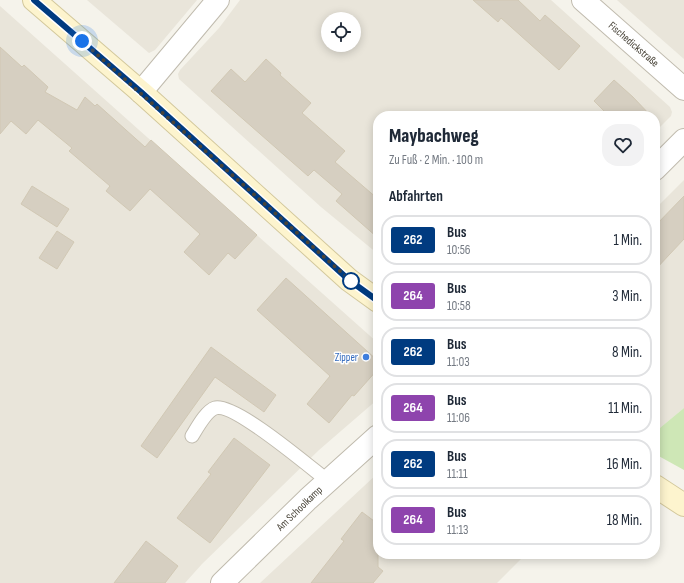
<!DOCTYPE html>
<html lang="de">
<meta charset="utf-8">
<style>
body{margin:0;font-family:"Sofia Sans Condensed",sans-serif;background:#f2f2f3;color:#1f2937;height:100vh;display:flex;flex-direction:column;font-size:15px;white-space:nowrap}
*{box-sizing:border-box;margin:0}
p{font-size:13px;color:#747a83}
.icon{flex:none;width:22px;height:22px;fill:none;stroke:currentColor;stroke-width:2;stroke-linecap:round;stroke-linejoin:round}
.map{position:relative;flex:1;overflow:hidden}
.panel{position:absolute;left:373px;top:111px;width:287px;height:448px;display:flex;flex-direction:column;background:#fff;border-radius:16px;box-shadow:0 2px 10px #0003}
.panel>*{flex:none}
.badge{padding:0 8px;border-radius:3px;font-size:14px;line-height:26px}
.buttons{position:absolute;left:321px;top:12px;display:grid;gap:8px}
.buttons a{display:grid;place-items:center;width:40px;height:40px;border-radius:50%;background:#fff;box-shadow:0 2px 10px #0003;font-size:20px}
.you{position:absolute;width:20px;height:20px;margin:-10px;border:3px solid #fff;border-radius:50%;background:#1a73e8;box-shadow:0 0 0 6px #1a73e833}
.map>.badge{position:absolute;translate:-50% -50%;box-shadow:0 0 0 2px #fff}
h2{padding:0 16px;font-size:15px;line-height:36px}
.round{display:grid;place-items:center;flex:none;width:42px;height:42px;border-radius:16px;background:#f2f2f3}
.overview{display:flex;align-items:center;justify-content:space-between;height:68px;padding:0 16px}
h1{font-size:19px;font-weight:800;line-height:30px}
ul{padding:0;list-style:none}
li{display:flex;align-items:center;gap:12px;height:50px;margin:0 8px 6px;padding:0 8px;border:2px solid #e0e1e3;border-radius:16px}
li div{flex:1}
li b{display:block;font-size:15px}
li em{font-style:normal}
li .badge{min-width:44px;font-weight:700;text-align:center}
.map>svg:first-child{display:block}
.residential{fill:#e9e5da;fill-rule:evenodd}
.green{fill:#cee7b6}
.building{fill:#d6cfc1;stroke:#d1c8b4}
.lines{fill:none;stroke-linecap:round;stroke-linejoin:round}
.service-casing{stroke:#c0bbae;stroke-width:15}
.minor-casing{stroke:#c0bbae;stroke-width:24}
.secondary-casing{stroke:#d3c89c;stroke-width:24}
.service{stroke:#fff;stroke-width:13}
.minor{stroke:#fff;stroke-width:22}
.secondary{stroke:#fdf4ce;stroke-width:22}
.line-casing{stroke:#fff;stroke-width:9}
.line{stroke:#003b80;stroke-width:6}
.walk{stroke:#494439;stroke-width:4;stroke-dasharray:0 7.2}
.stop-dot{fill:#fff;stroke:#003b80;stroke-width:2}
.shop-dot{fill:#3f7fe0;stroke:#fff;stroke-width:1.5}
.labels{text-anchor:middle;stroke-width:3;stroke-linejoin:round;paint-order:stroke}
.street-label{font-size:11px;fill:#494439;stroke:#fff}
.shop-label{font-size:11px;fill:#366cbe;stroke:#fff;text-anchor:end}
</style>
<div class="map">
<svg width="684" height="583" viewBox="0 0 684 583">
<rect width="100%" height="100%" fill="#f5f3eb"/>
<!-- residential -->
<g class="residential">
<polygon points="87,0 197,0 155,50 149,53"/>
<path d="M240,0h311l119,107 2,5 -1,4 -16,16v-16h-277v138l-57,-47 -142,-128 -1,-5 2,-4 39,-42zM328,19h26v26h-26z"/>
<polygon points="617,0 684,0 684,59 651,30"/>
<polygon points="0,6 378,343 378,399 319,450 202,564 185,583 0,583"/>
<polygon points="684,180 684,408 655,432 655,209"/>
<polygon points="378,473 378,554 526,554 497,583 260,583"/>
</g>
<!-- green -->
<polygon class="green" points="684,408 684,470 655,454 655,432"/>
<!-- building -->
<g class="building">
<polygon points="473,0 518,0 540,21 545,15 580,46 559,70 501,18 498,22"/>
<polygon points="0,47 22,67 24,65 48,87 45,92 77,110 85,97 95,106 97,104 145,147 151,140 257,235 235,259 228,253 209,275 184,252 200,234 150,189 130,211 106,191 110,186 69,151 72,148 38,120 26,134 11,121 0,134"/>
<polygon points="266,59 281,73 280,75 311,103 302,113 345,151 335,162 378,199 378,238 336,201 342,194 314,170 308,176 211,91 231,69 245,82"/>
<polygon points="614,80 633,97 651,116 609,116 594,101"/>
<polygon points="32,186 69,209 57,227 21,204"/>
<polygon points="684,196 684,239 655,270 655,226"/>
<polygon points="57,231 74,242 57,269 39,258"/>
<polygon points="286,278 378,361 378,369 354,396 352,395 329,423 307,404 330,376 257,310"/>
<polygon points="211,347 276,395 264,412 215,377 157,458 141,446"/>
<polygon points="234,438 270,465 210,543 177,518 211,474 208,472"/>
<polygon points="362,512 378,524 378,567 383,571 373,583 311,583 344,541 341,539"/>
<polygon points="146,541 178,566 165,583 114,583"/>
</g>
<g class="lines">
<!-- service casing -->
<g class="service-casing">
<path id="service" d="M192,436c5,-8 14,-25 23,-28 19,-6 96,60 113,73"/>
</g>
<!-- minor casing -->
<g class="minor-casing">
<g id="minor">
<polyline points="583,0 684,89"/>
<polyline points="141,92 218,0"/>
<polyline points="655,169 684,140"/>
<polyline points="222,583 308,499 378,436"/>
</g>
</g>
<!-- secondary casing -->
<g class="secondary-casing">
<g id="secondary">
<polyline points="34,0 141,92 349,280 378,301"/>
<polyline points="655,486 684,505"/>
</g>
</g>
<!-- service -->
<use href="#service" class="service"/>
<!-- minor -->
<use href="#minor" class="minor"/>
<!-- secondary -->
<use href="#secondary" class="secondary"/>
</g>
<g class="lines">
<!-- line casing -->
<g class="line-casing">
<polyline id="line" points="34,0 141,92 349,280 378,301"/>
</g>
<!-- line -->
<use href="#line" class="line"/>
<!-- walk -->
<polyline class="walk" points="82,41 351,281"/>
</g>
<!-- markers -->
<circle class="stop-dot" cx="351" cy="281" r="8"/>
<circle class="shop-dot" cx="366" cy="357" r="4"/>
<g class="labels">
<!-- street labels -->
<g class="street-label">
<text transform="translate(634 44) rotate(41)" y="4">Fischedickstraße</text>
<text transform="translate(299 508) rotate(-44)" y="4">Am Schoolkamp</text>
</g>
<!-- shop labels -->
<g class="shop-label">
<text x="358" y="361">Zipper</text>
</g>
</g>
</svg>
<div class="buttons">
<a><svg class="icon" aria-label="locate" viewBox="0 0 24 24"><circle cx="12" cy="12" r="6"/><path d="M12 2v4M12 18v4M2 12h4M18 12h4"/></svg></a>
</div>
<div class="you" style="left:82px;top:41px"></div>
<section class="panel">
<div class="overview"><div><h1>Maybachweg</h1><p>Zu Fuß · 2 Min. · 100 m</p></div><a class="round"><svg class="icon" aria-label="heart" viewBox="0 0 24 24"><path d="M12 20l-8-8c-3-5 5-10 8-4 3-6 11-1 8 4z"/></svg></a></div>
<h2>Abfahrten</h2>
<ul>
<li><span class="badge" style="background:#003b80;color:#fff">262</span><div><b>Bus</b><p>10:56</p></div><em>1 Min.</em></li>
<li><span class="badge" style="background:#8e44ad;color:#fff">264</span><div><b>Bus</b><p>10:58</p></div><em>3 Min.</em></li>
<li><span class="badge" style="background:#003b80;color:#fff">262</span><div><b>Bus</b><p>11:03</p></div><em>8 Min.</em></li>
<li><span class="badge" style="background:#8e44ad;color:#fff">264</span><div><b>Bus</b><p>11:06</p></div><em>11 Min.</em></li>
<li><span class="badge" style="background:#003b80;color:#fff">262</span><div><b>Bus</b><p>11:11</p></div><em>16 Min.</em></li>
<li><span class="badge" style="background:#8e44ad;color:#fff">264</span><div><b>Bus</b><p>11:13</p></div><em>18 Min.</em></li>
</ul>
</section>
</div>
